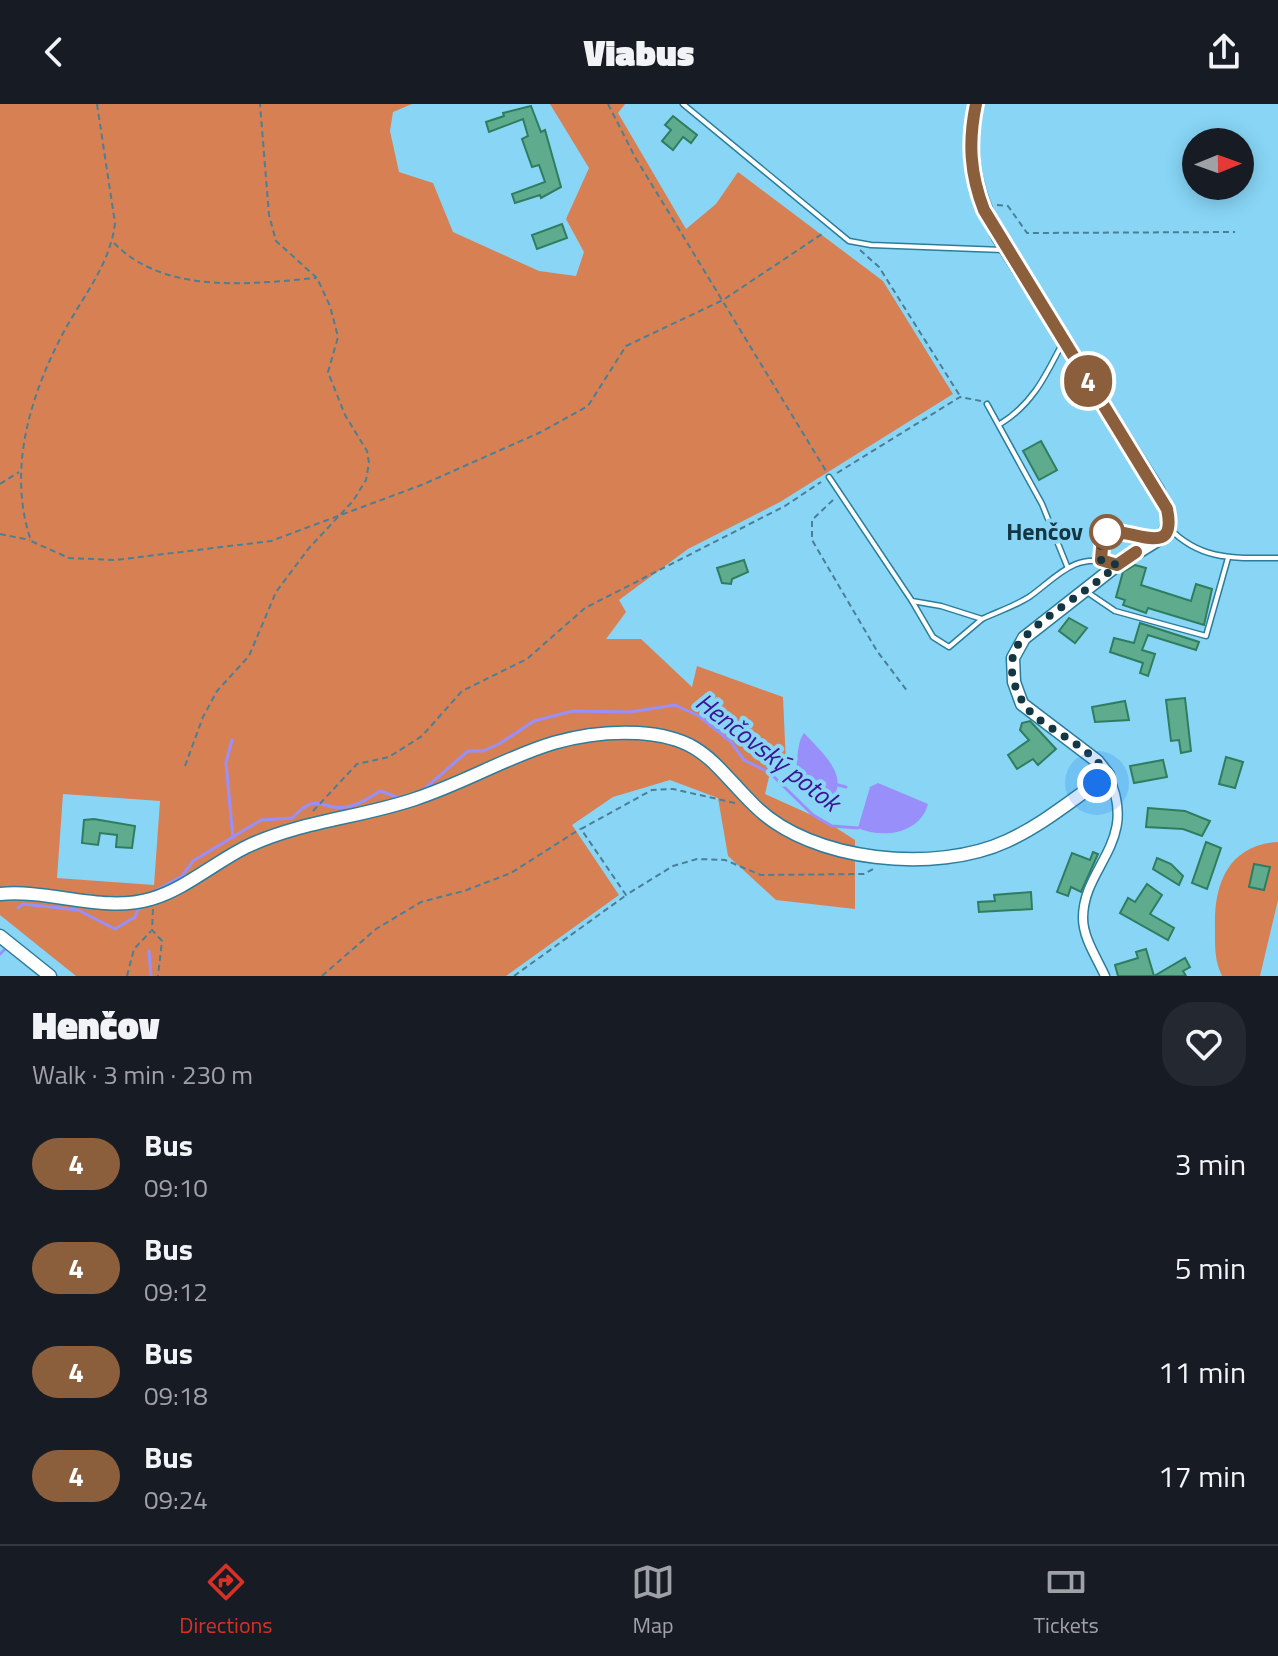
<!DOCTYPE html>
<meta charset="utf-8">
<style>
body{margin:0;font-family:"Titillium Web",sans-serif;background:#242831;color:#f1f3f6;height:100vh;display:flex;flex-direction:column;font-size:30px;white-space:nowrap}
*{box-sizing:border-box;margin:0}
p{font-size:26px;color:#9ea1a6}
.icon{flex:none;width:44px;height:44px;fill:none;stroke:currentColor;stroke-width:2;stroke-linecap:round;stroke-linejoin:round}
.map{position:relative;height:872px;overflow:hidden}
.drawer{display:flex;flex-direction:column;background:#171b24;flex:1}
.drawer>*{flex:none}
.badge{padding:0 16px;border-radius:26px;font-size:28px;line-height:52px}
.needle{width:52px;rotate:89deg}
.controls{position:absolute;left:1182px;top:24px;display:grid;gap:16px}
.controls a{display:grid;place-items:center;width:72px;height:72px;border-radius:50%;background:#171b24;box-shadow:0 4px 20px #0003;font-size:40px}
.you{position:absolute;width:40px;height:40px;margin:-20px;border:6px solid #fff;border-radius:50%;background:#1a73e8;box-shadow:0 0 0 12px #1a73e833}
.map>.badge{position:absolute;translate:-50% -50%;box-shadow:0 0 0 4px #fff}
.round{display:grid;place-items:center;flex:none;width:84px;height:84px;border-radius:32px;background:#242831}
.summary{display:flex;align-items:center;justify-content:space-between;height:136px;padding:0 32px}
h1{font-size:38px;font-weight:800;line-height:60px}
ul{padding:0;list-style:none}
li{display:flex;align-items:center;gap:24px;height:104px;padding:0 32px}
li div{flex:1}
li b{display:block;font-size:30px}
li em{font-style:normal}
li .badge{min-width:88px;font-weight:700;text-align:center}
header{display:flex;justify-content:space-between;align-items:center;height:104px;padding:0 32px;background:#171b24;font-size:36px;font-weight:800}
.dock{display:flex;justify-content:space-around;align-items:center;height:112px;border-top:2px solid #363941;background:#171b24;font-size:22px;color:#9ea1a6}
.dock a{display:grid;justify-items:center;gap:4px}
.dock .selected{color:#d93025}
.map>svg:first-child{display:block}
.green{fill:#d78054;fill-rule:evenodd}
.water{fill:#998ffa}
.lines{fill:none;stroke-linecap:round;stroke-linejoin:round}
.stream{stroke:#998ffa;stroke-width:3}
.building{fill:#5fab8d;stroke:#2f7d61;stroke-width:2}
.lane-casing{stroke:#2c7d9a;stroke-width:7}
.street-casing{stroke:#2c7d9a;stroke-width:11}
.secondary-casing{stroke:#2c7d9a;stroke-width:15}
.path{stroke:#4a7f95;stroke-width:2;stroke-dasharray:6 4;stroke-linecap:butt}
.lane{stroke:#fff;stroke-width:4}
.street{stroke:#fff;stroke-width:8}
.secondary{stroke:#fff;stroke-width:12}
.line-casing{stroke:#fff;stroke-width:18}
.line{stroke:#8b5e3c;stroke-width:12}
.walk{stroke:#143542;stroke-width:8;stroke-dasharray:0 14.4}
.stop-dot{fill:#fff;stroke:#8b5e3c;stroke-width:4}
.labels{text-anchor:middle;stroke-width:8;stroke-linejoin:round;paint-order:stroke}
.stop-label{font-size:24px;font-weight:bold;fill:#143542;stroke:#88d5f6;text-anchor:end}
.water-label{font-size:26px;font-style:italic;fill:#3b1492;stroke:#88d5f6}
</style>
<header><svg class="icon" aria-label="back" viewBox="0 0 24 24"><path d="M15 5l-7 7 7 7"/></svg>Viabus<svg class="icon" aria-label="share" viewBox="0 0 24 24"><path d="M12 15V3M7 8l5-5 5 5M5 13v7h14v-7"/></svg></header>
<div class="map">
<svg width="1278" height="872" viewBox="0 0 1278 872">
<rect width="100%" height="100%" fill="#88d5f6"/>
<!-- green -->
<g class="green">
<path d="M0,0h412l-19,8 -3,19 9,41 34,11 20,49 86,39 37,5 8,-24 -18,-33 23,-51 -39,-64h75l-7,9 68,116 30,-25 22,-32 145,109 70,113 -173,108 -92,47 -69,51 7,12 -20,27h35l51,48 5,-21 86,31 3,67 -17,13 -4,17 62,28 28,18v69l-79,-9 -48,-44 -10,-58 -48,-18 -57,17 -41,28 47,70 -113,81h-430l-76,-61zM63,690l97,7 -6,84 -97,-7z"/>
<path d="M1278,738v58l-18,76h-38c-8,-16 -7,-32 -7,-50 -1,-43 14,-81 63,-84z"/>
</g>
<!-- water -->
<g class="water">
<path d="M804,629c17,19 49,44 25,70l-36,-19c6,-16 2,-39 11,-51z"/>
<path d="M878,679l50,21c-8,30 -46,35 -70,24l12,-41z"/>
</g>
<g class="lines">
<!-- stream -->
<g class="stream">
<polyline points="232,636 226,659 233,734"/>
<polyline points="838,681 846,683"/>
<polyline points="422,687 468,647 483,647 499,640 534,617 573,607 630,608 675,601 699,612 731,638 744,656 769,668 813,711 832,722 858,724"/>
<path d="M146,792l36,-20 11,-15 68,-41 31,-2c28,-29 28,-6 54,-11 13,-2 23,-9 34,-16l20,7"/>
<polyline points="18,804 23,800 78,806 115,825 135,813 140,801"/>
<polyline points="149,847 151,872"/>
<polyline points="0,850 4,846"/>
</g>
</g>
<!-- building -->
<g class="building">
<polygon points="531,2 541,28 545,26 561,83 541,94 540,91 515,99 512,90 545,78 539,61 532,63 522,35 528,32 523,15 489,28 486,18 504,12 503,9"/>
<polygon points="673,12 697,31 691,39 683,33 673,46 662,37 671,26 665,21"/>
<polygon points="562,120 567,134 537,145 532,131"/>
<polygon points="1041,337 1057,366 1039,376 1023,347"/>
<polygon points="744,456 748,468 732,475 731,480 722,479 717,464"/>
<polygon points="1135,461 1146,464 1141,481 1191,497 1196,480 1212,485 1204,521 1148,504 1146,509 1123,501 1125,496 1116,493 1123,468"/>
<polygon points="1069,514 1087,524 1075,539 1059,527"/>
<polygon points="1140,519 1199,538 1196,546 1148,531 1142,546 1155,550 1148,572 1140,569 1143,559 1110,548 1114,534 1134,539"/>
<polygon points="1185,594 1191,647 1181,649 1179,636 1171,637 1166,596"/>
<polygon points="1125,597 1129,616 1095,618 1092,603"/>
<polygon points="1030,617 1056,645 1038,661 1033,655 1017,665 1008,651 1029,636 1020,626 1022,619"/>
<polygon points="1226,653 1243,658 1235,684 1219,680"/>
<polygon points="1163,656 1167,673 1134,679 1130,662"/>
<polygon points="1148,704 1185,707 1210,717 1202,732 1183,725 1146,723"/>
<polygon points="94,715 135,722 132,744 116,743 117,731 100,729 98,741 82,739 84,716"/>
<polygon points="1206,738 1221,744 1207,785 1192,779"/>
<polygon points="1093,748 1098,750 1081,788 1071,783 1068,792 1057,788 1072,749 1090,756"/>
<polygon points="1157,754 1171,760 1183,772 1179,781 1153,765"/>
<polygon points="1254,760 1270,763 1264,786 1249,783"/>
<polygon points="1147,780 1162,791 1150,810 1174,824 1168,836 1120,809 1128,794 1135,798"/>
<polygon points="1031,788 1032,805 979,808 978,798 995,797 994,791"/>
<polygon points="1146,845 1154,872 1185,854 1190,863 1183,867 1186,872 1118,872 1115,861 1138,854 1136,848"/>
</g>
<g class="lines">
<!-- lane casing -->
<g class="lane-casing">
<g id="lane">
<polyline points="683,0 849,137 871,141 1003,146"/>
<polyline points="987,300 1042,400 1067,462"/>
<path d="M1000,320c33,-20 46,-49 63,-82"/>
<path d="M829,373l83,124 29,5 41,13c15,-7 33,-13 47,-22 26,-18 46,-46 83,-33"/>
<path d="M1169,424c32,33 65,30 109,30"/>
<polyline points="1101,456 1101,436 1109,427 1153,435"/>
<polyline points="1087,488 1115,507 1206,532 1228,454"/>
<polyline points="912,497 933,533 949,543 982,515"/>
</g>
</g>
<!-- street casing -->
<g class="street-casing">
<path id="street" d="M1105,872c-8,-18 -22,-38 -22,-58 0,-52 57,-76 25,-143"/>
</g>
<!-- secondary casing -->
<g class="secondary-casing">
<g id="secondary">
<path d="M0,790c49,-5 103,19 151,5 34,-10 63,-36 95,-52 54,-26 113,-29 169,-48 81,-27 131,-71 223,-66 66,4 75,32 117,73 56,56 181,68 252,35 37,-17 67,-43 101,-66l-11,-14 -75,-57 -8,-22 -1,-24 11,-20 93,-73 47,-29 5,-17 -11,-29 -160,-253c-22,-45 -32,-83 -22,-133"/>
<polyline points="0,832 50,872"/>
</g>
</g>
<!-- path -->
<g class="path">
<path d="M97,0l18,119c-5,44 -36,78 -55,116 -32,63 -52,134 -29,202l38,17 46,2 156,-19 153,-57 117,-52 47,-26 38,-60 97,-46 102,-68"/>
<polyline points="608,0 635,53 826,367"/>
<polyline points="997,101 1008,102 1027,129 1235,128"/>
<path d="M114,139c51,52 136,41 202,35"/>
<polyline points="860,146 879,163 960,292"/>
<polyline points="837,369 960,293 981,297"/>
<polyline points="0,380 19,368"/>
<polyline points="833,396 812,416 812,436 877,547 908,588"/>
<polyline points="0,430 30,436"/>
<polyline points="185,662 203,613 217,587 249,552 276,488 309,444 353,397 366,376 369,359 367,347 345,311 328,268 338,233 330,202 317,174 276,137 269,111 260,0"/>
<polyline points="735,699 673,685 652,686 581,725 626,791 673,762 697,755 725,756 761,771 864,770 873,765"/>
<polyline points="313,707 357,660 389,653 422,632 462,587 527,555 585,504 785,402 821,378"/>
<polyline points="153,805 152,826 162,837 158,872"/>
<polyline points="127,872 134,845 151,827"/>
<polyline points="322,872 376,825 421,798 464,787 511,769 580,725"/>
<polyline points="514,872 625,792"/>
</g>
<!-- lane -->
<use href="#lane" class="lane"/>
<!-- street -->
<use href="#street" class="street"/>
<!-- secondary -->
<use href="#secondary" class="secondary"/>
</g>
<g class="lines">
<!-- line casing -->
<g class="line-casing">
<path id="line" d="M976,0c-8,38 -6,70 8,106l183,299c12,56 -43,12 -64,26l-2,25 16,5 19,-13"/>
</g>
<!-- line -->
<use href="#line" class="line"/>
<!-- walk -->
<path class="walk" d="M1097,679l11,-8c-17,-26 -47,-39 -71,-57 -20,-15 -36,-55 -16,-77 23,-26 68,-50 96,-76l-16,-5v-20l6,-8"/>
</g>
<!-- markers -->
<circle class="stop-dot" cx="1107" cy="428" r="16"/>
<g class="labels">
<!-- stop labels -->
<g class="stop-label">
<text x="1083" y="436">Henčov</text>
</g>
<!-- water labels -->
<g class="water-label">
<text transform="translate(768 648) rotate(38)" y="9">Henčovský potok</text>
</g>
</g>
</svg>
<div class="controls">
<a><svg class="needle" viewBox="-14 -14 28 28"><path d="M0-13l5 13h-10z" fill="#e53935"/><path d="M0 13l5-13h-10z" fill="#9ea1a6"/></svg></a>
</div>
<div class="you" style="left:1097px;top:679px"></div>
<b class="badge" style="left:1088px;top:277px;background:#8b5e3c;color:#fff">4</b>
</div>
<section class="drawer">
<div class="summary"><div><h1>Henčov</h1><p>Walk · 3 min · 230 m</p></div><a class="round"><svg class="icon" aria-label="heart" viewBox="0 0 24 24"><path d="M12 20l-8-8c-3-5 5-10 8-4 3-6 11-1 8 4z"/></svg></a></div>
<ul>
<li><span class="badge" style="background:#8b5e3c;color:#fff">4</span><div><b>Bus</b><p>09:10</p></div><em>3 min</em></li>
<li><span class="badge" style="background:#8b5e3c;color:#fff">4</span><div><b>Bus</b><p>09:12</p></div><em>5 min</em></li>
<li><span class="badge" style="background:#8b5e3c;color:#fff">4</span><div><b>Bus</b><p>09:18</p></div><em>11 min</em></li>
<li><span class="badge" style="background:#8b5e3c;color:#fff">4</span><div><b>Bus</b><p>09:24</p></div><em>17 min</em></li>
</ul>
</section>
<nav class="dock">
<a class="selected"><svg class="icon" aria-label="directions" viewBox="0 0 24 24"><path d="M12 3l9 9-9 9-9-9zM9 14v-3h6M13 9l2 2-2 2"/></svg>Directions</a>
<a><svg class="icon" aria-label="map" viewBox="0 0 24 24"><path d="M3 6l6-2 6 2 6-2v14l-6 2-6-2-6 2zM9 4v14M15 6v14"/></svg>Map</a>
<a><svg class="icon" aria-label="tickets" viewBox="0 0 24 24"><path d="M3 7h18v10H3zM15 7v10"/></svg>Tickets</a>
</nav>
